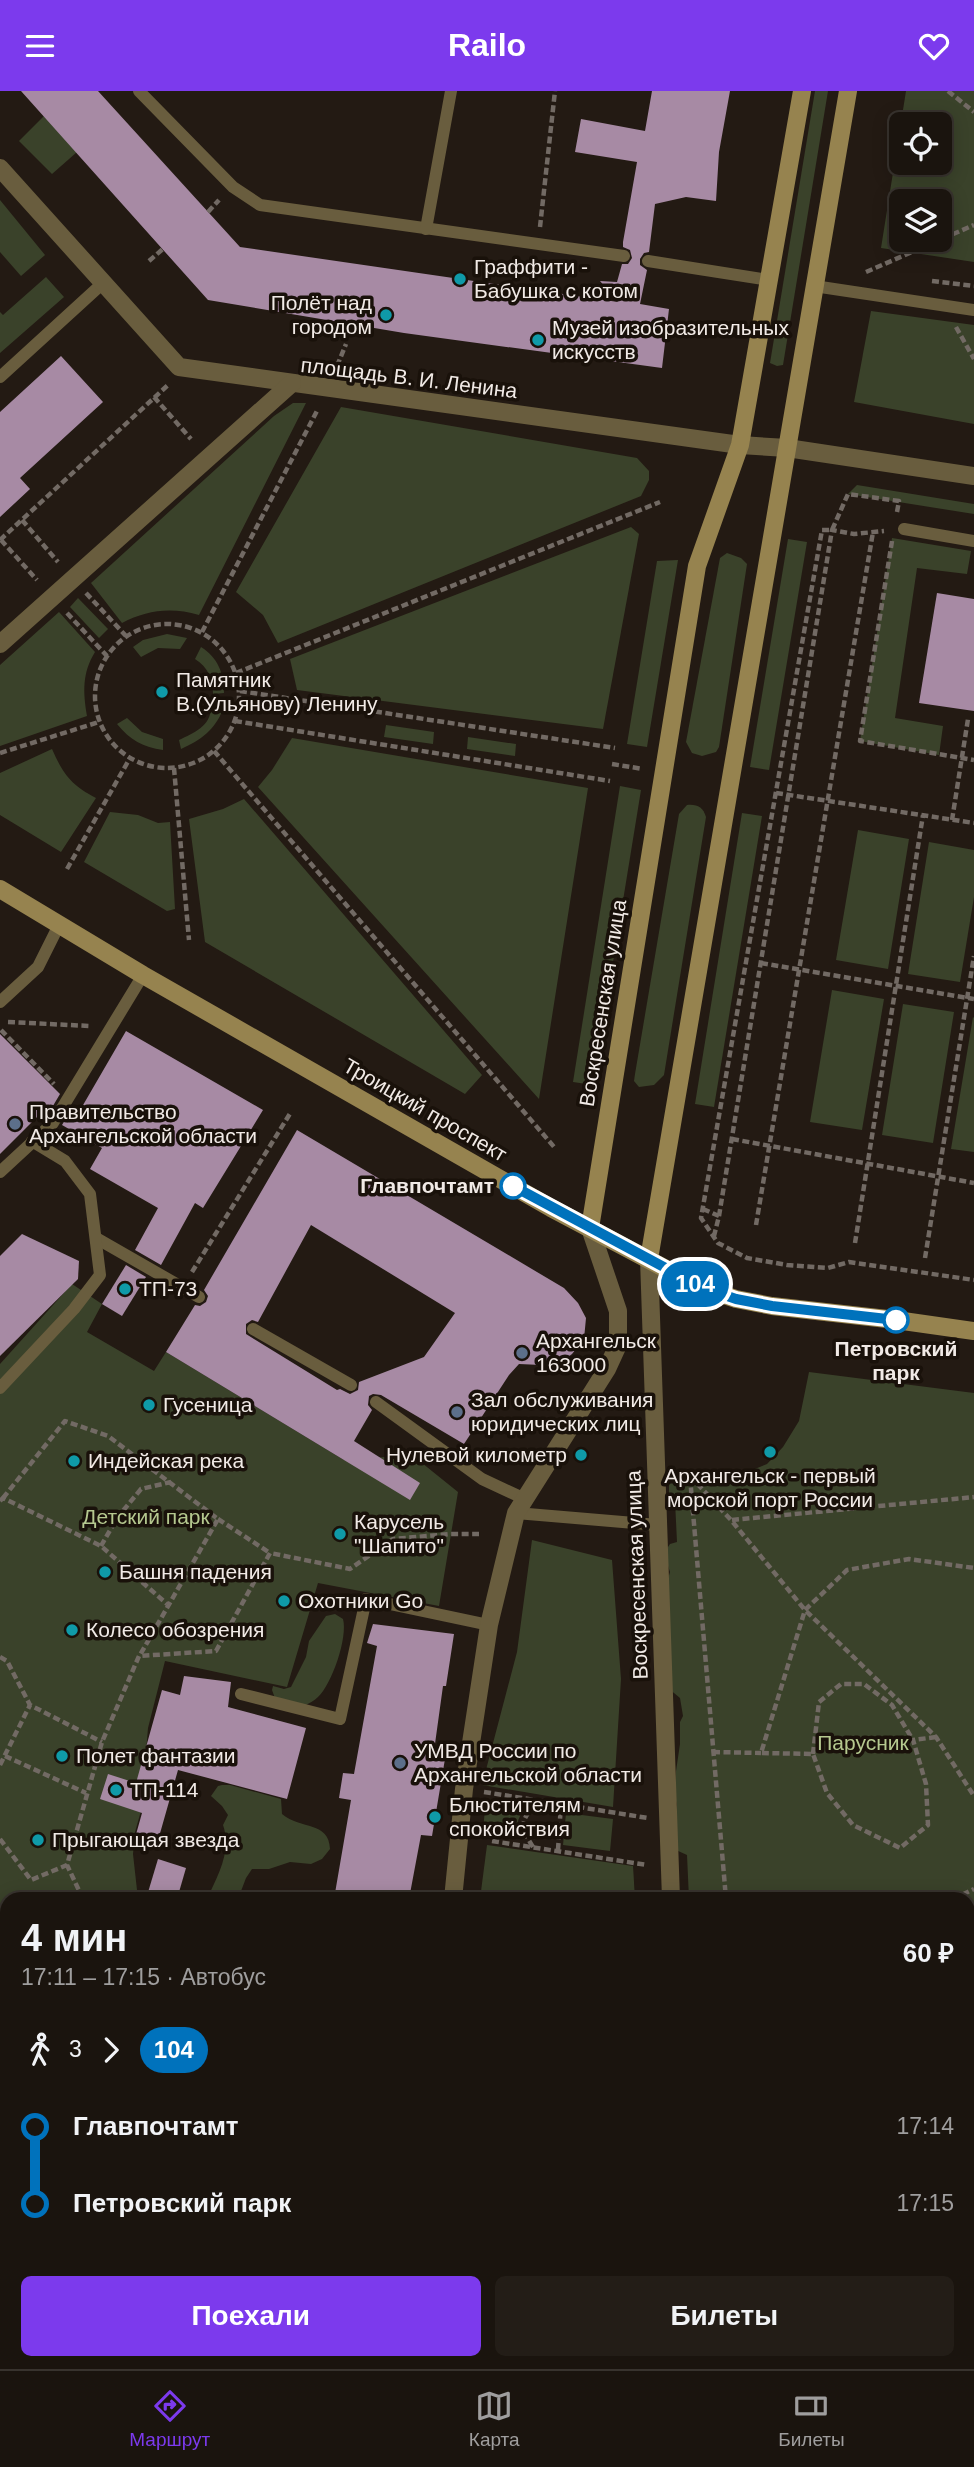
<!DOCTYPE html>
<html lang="ru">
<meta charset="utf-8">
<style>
body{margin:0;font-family:Arial,sans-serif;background:#231d17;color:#f1f3f6;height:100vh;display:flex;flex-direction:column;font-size:26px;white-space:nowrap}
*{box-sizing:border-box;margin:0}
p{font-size:23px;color:#9f9e9e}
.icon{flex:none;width:38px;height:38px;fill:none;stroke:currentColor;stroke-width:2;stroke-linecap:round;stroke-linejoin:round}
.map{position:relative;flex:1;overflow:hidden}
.sheet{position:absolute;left:0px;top:1801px;width:975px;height:478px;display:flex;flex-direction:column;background:#1a140e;border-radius:21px 21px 0 0;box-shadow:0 4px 18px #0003,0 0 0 2px #38332e}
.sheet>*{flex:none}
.badge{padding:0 14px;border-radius:23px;font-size:24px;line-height:46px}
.buttons{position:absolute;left:889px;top:21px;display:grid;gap:14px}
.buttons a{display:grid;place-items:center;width:63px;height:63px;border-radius:10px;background:#1a140e;box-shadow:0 4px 18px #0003,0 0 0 2px #38332e;font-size:35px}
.map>.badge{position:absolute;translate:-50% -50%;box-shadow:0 0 0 4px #fff}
.legs{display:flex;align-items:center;gap:10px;height:77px;padding:0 21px;font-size:23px}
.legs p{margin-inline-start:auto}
.head{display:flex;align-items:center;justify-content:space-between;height:119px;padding:0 21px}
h1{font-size:38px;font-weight:700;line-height:52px}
.button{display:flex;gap:14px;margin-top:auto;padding:14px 21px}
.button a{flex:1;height:80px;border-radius:10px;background:#7c3aed;color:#fff;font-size:28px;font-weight:700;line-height:80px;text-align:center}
.button a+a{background:#231d17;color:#f1f3f6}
ul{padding:0 21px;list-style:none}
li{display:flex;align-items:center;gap:24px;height:77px;font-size:26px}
li i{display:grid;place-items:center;width:10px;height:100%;margin:0 9px;background:currentColor}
li i::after{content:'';width:18px;height:18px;margin:-9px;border:5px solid;border-radius:50%;background:#1a140e}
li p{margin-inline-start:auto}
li:first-child i{background:linear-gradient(#0000 50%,currentColor 0)}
li:last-child i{background:linear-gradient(currentColor 50%,#0000 0)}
header{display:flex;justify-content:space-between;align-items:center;height:91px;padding:0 21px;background:#7c3aed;color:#fff;font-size:32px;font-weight:700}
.dock{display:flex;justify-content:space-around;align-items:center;height:98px;border-top:2px solid #38332e;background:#1a140e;font-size:19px;color:#9f9e9e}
.dock a{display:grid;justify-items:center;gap:4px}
.dock .active{color:#7c3aed}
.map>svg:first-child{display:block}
.green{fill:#3a422a;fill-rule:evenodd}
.building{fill:#a78aa4;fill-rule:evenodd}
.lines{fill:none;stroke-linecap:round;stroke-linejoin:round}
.path{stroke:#726a64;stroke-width:4.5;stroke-dasharray:7 3.5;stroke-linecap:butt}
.service{stroke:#695d3e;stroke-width:12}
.minor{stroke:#695d3e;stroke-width:18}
.tertiary{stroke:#695d3e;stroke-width:18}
.secondary{stroke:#96834f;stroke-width:18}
.line-1-casing{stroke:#fff;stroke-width:16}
.line-1{stroke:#0072bc;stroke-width:10}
.culture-dot{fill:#0f9aa8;stroke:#19110a;stroke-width:2.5}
.service-dot{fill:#5c6f8a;stroke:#19110a;stroke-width:2.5}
.stop-1-dot{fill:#fff;stroke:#0072bc;stroke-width:3.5}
.labels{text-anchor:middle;stroke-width:7;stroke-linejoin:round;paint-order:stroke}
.poi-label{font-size:21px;fill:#f1eae6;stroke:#19110a;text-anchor:start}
.street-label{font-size:21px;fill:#f1eae6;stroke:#19110a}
.stop-label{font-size:21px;font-weight:bold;fill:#f1eae6;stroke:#19110a;text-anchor:end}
.park-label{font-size:21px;fill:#b5c88f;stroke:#19110a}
</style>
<header><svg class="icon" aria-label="menu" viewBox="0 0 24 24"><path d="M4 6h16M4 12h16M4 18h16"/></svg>Railo<svg class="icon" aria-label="heart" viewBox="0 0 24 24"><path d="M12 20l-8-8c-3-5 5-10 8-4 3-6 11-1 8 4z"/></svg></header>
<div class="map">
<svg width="974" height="2278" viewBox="0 0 974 2278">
<rect width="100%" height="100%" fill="#231a13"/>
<!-- green -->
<g class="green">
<polygon points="815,0 828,0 783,274 777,275 770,272"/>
<path d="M906,0h68v171l-93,-14zM940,33v39h-39v-39zM940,110v39h-39v-39z"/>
<polygon points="44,25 77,61 52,83 19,50"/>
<polygon points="0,109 45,164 21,185 0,161"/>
<polygon points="46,186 64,206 0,262 0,221 3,224"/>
<polygon points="871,220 974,234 974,333 854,311"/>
<path d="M293,312h13l-107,212c-28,-8 -52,-5 -77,8l-31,-40 183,-167z"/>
<polygon points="341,316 637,367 649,380 649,389 641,405 278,552 263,524 236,501"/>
<polygon points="857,394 974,413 974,423 848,403"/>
<polygon points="631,436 639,443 603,638 297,599 290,568"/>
<polygon points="892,447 971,460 967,483 917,477 895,627 943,635 939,664 860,650"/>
<polygon points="788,448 807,451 769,679 750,676"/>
<polygon points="727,462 741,467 747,473 719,656 716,661 702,665 692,662 686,651 720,467"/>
<polygon points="678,469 647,656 627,653 657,470"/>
<polygon points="78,507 108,538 99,547 70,516"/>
<path d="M59,521l36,40c-13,21 -12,40 -8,64l-87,30v-81z"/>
<polygon points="167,543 187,547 180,558 158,557 141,566 133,556 143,549"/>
<path d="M201,556c17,11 23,26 23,46l-11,1c0,-15 -5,-27 -18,-35z"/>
<path d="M211,616l12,2c-8,21 -22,31 -42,40l-2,-9c15,-7 32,-14 32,-33z"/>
<path d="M127,627l15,14 21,7v11c-20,-3 -33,-10 -46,-26z"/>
<polygon points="386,634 434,641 433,653 384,646"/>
<polygon points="468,646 516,653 515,665 467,658"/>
<polygon points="292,647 588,697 539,1008 258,696 272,679"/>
<path d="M52,658c11,25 19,36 44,49l-35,54 -61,-37v-42z"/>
<polygon points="620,695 641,699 593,994 573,991"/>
<polygon points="244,708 482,984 465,1003 205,851 189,728 223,718"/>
<path d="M687,714c10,-1 16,2 19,12l-42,258 -10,10 -15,2 -5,-6 1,-7 44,-260z"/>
<polygon points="110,721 138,724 158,732 170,731 175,818 167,820 84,771"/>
<polygon points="742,722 762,725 714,1016 695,1013"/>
<polygon points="858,739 909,748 888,878 836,869"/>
<polygon points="929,751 974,759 974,806 960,891 908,883"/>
<polygon points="832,899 884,908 862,1039 810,1031"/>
<polygon points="903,913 954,921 933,1052 882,1044"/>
<polygon points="973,926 974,927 974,1061 951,1058"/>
<polygon points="72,1193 102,1213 87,1241 154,1280 166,1261 344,1369 412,1364 458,1401 439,1515 318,1492 287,1596 165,1570 148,1637 141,1720 135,1741 133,1763 138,1808 7,1808 7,1857 0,1853 0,1273"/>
<polygon points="809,1281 974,1302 974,1879 968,1879 968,1808 689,1808 687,1764 676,1759 674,1730 677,1714 675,1706 676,1680 680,1653 680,1631 683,1625 680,1607 668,1597 666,1495 670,1481 664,1462 670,1453 677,1451 675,1410 669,1406 669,1393 675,1392 675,1387 745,1382 767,1373 783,1356 799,1330"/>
<polygon points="532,1449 612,1469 621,1588 613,1716 482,1694 517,1561"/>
<path d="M335,1523l8,5c5,18 -11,65 -25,78 -4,4 -9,6 -14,9l-28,-5 -4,-11 1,-4 11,3 7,-2 15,-30 3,-16 17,-25z"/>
<path d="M222,1694h8l51,14 1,15c19,16 47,7 48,35l-8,10 -11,5 -21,-2 -21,7h-17l-6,9 -8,21h-31c11,-24 25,-48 16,-74l5,-10 -6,-9 -11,-10 7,-10z"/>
<path d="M486,1708l41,7c-9,11 -12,18 -8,32l-36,-8z"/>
<polygon points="566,1722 613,1728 610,1760 563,1754"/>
<polygon points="487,1754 633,1775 635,1808 480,1808"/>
<polygon points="968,2170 974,2170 974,2278 671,2278 672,2272 968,2272"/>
<polygon points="100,2272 185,2272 200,2278 116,2278"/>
<polygon points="414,2272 634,2272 632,2278 419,2278 410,2276"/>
</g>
<!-- building -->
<g class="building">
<polygon points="21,0 98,0 240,156 618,211 600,190 617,191 622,173 628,173 632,167 630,159 623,156 623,151 637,71 575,61 581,28 645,40 652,0 730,0 719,61 716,110 686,106 655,113 649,161 644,162 640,168 640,174 647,179 640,213 669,218 662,277 404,242 208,209"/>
<polygon points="61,265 103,311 20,387 30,398 0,426 0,321"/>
<polygon points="937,502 974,508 974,620 919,612"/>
<polygon points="126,940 263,1019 203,1117 195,1112 161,1174 135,1159 158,1117 90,1078 102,1057 62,1034 73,1016 79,1021"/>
<polygon points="0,943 60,1003 47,1025 41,1022 0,1063"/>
<path d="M297,1039l267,158 14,15 8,15 -2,21 -12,15 -8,6 -23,5 -22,-1 -10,11 -45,69 -83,-49 -8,-1 -4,2 -1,9 4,5 -18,31 66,42 -10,17 -244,-148 29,-47 5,1 6,-4 2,-6 -4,-6zM311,1134l144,88 -31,44 -65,25 -1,8 -8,4 -10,-5 -3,1 -91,-56v-10l6,-4 6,2z"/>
<polygon points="22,1143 79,1170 78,1188 0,1265 0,1165"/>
<polygon points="126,1174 146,1186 122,1225 102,1213"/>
<polygon points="373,1533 454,1543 446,1595 443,1595 434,1660 446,1662 432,1745 421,1744 409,1808 334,1808 351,1709 339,1707 343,1682 354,1683 377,1555 367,1552"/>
<polygon points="184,1585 231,1591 228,1616 306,1637 287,1708 178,1679 157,1753 135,1747 142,1722 100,1708 108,1683 136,1692 162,1599 180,1604"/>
<polygon points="158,1768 186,1777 177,1808 146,1808"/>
</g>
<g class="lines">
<!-- path -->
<g class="path">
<polyline points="948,0 974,21"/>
<polyline points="208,121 219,109"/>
<polyline points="540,136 555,0"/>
<polyline points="149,170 164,157"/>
<polyline points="866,181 974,134"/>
<polyline points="932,190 974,195"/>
<polyline points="956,236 974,268"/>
<polyline points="337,275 346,253"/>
<polyline points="154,306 191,348"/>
<polyline points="897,421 899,410 848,403 832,439 822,439 701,1127 718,1152 747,1167 787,1174 828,1177 849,1171 974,1189"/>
<polyline points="22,429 58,471"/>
<polyline points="0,449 168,294"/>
<polyline points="1,449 37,489"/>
<polyline points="892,450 860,650 974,669"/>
<polyline points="86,502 126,545"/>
<polyline points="67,522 107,565"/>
<circle cx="167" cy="605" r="72"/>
<polyline points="202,541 318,318"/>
<polyline points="236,582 660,411"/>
<polyline points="240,600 615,657"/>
<polyline points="235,630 610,690"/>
<polyline points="214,660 555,1057"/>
<polyline points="0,662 99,631"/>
<polyline points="612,673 643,678"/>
<polyline points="174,677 189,849"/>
<polyline points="776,702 974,732"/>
<polyline points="952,729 968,628"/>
<polyline points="67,778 130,667"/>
<polyline points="761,872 974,908"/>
<polyline points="8,931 90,935"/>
<polyline points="1,939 54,993"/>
<polyline points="732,1048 974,1092"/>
<polyline points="703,1118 719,1125 714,1145"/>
<polyline points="719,1125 832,439 854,443 884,440"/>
<polyline points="756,1134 873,441"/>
<polyline points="855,1152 923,724"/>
<polyline points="925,1167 974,865"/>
<polyline points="192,1181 291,1021"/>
<polyline points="690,1385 731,1429 805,1519 936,1646 974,1705"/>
<polyline points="690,1386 726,1808"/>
<polyline points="3,1407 65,1330 108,1345 218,1428 140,1564"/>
<polyline points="0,1410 3,1407 101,1455 167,1513"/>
<polyline points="218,1428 270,1462"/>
<polyline points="732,1429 974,1406"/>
<polyline points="101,1455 117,1427 141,1398 171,1391"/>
<polyline points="0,1566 7,1570 30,1614 102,1651"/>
<polyline points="936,1646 913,1649 926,1693 928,1734 900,1757 853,1734 827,1702 813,1663 761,1662 805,1519 847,1479 909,1468 974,1477"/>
<polyline points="713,1661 761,1662"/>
<polyline points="813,1663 819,1611 841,1593 864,1593 892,1614 913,1649"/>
<polyline points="5,1665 86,1702"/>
<polyline points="0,1674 30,1614"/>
<polyline points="484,1701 648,1727"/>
<polyline points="0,1748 31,1789 67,1774"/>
<polyline points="492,1750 647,1774"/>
<path d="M533,1756c-15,-24 -12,-26 6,-47"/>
<polyline points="558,1759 561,1713"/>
<polyline points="83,1808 67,1774 102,1651 139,1565 216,1560 270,1462 350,1478 393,1448 450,1443 479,1443"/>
<polyline points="953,1808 974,1798"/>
<polyline points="0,2053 7,2056"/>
<polyline points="968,2116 974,2117"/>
<polyline points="0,2181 7,2184"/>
<polyline points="968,2246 974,2245"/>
<polyline points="0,2256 7,2259"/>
<polyline points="36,2272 51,2278"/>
<polyline points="202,2272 217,2278"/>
<polyline points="253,2278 257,2272"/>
<polyline points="360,2278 361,2272"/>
<polyline points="651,2278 652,2272"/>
<polyline points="820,2278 825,2274 881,2276 881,2272"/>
</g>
<!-- service -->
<g class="service">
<polyline points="139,0 233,96 260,114 624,165"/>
<polyline points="426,138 451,0"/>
<polyline points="648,170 769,189"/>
<polyline points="814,195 974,219"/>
<polyline points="0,286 103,192"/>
<polyline points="904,438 974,450"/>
<polyline points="0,911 38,876 59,834"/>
<polyline points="0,1081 53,1032 143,884"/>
<polyline points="96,1147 199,1206"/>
<polyline points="253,1238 351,1294"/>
<polyline points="0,1297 74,1218 100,1184 90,1103 65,1070 32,1050"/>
<polyline points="376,1311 482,1388 525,1408"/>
<polyline points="516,1422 658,1434"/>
<polyline points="241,1603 340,1628 366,1508 489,1534"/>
<polyline points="968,2008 974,2008"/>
<polyline points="283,2272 295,2278"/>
</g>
<!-- minor -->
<g class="minor">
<polyline points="0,77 179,276 740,354 787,357 974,385"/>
<polyline points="0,553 292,292"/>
</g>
<!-- tertiary -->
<g class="tertiary">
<polyline points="649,1168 671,1808"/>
<polyline points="453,1808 464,1698 489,1534 516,1422 607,1278 618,1254 618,1220 590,1137"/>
<polyline points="968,2146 974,2146"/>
<polyline points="0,2148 7,2151"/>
</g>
<!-- secondary -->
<g class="secondary">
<polyline points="0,798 143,884 551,1117 700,1196 736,1208 772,1215 896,1229 974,1240"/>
<polyline points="590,1137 697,475 740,354 802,0"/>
<polyline points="649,1168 848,0"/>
</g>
</g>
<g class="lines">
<!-- line-1 casing -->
<g class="line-1-casing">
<polyline id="line-1" points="513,1095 701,1196 736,1208 772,1215 896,1229"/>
</g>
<!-- line-1 -->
<use href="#line-1" class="line-1"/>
</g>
<!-- markers -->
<g class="culture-dot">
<circle cx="460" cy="188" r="7"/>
<circle cx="386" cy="224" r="7"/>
<circle cx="538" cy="249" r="7"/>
<circle cx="162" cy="601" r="7"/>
<circle cx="125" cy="1198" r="7"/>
<circle cx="149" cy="1314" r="7"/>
<circle cx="770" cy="1361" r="7"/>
<circle cx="581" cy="1364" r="7"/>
<circle cx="74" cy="1370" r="7"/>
<circle cx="340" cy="1443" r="7"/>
<circle cx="105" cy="1481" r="7"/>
<circle cx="284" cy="1510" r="7"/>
<circle cx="72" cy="1539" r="7"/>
<circle cx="62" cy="1665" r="7"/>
<circle cx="116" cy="1699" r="7"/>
<circle cx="435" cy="1726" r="7"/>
<circle cx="38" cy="1749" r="7"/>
</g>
<g class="service-dot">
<circle cx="15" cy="1033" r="7"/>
<circle cx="522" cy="1262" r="7"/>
<circle cx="457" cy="1321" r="7"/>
<circle cx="400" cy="1672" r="7"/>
</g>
<g class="stop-1-dot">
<circle cx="513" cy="1095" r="12"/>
<circle cx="896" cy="1229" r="12"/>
</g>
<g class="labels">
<!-- poi labels -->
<g class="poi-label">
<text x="474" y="183">Граффити -<tspan x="474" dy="24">Бабушка с котом</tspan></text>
<text x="372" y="219" text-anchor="end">Полёт над<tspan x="372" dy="24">городом</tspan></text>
<text x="552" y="244">Музей изобразительных<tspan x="552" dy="24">искусств</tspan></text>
<text x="176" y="596">Памятник<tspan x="176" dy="24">В.(Ульянову) Ленину</tspan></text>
<text x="29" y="1028">Правительство<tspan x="29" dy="24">Архангельской области</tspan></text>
<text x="139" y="1205">ТП-73</text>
<text x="536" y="1257">Архангельск<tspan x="536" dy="24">163000</tspan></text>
<text x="471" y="1316">Зал обслуживания<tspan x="471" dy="24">юридических лиц</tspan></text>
<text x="163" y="1321">Гусеница</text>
<text x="567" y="1371" text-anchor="end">Нулевой километр</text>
<text x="88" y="1377">Индейская река</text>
<text x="770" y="1392" text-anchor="middle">Архангельск - первый<tspan x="770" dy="24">морской порт России</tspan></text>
<text x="354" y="1438">Карусель<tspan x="354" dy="24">"Шапито"</tspan></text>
<text x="119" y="1488">Башня падения</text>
<text x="298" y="1517">Охотники Go</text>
<text x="86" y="1546">Колесо обозрения</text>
<text x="414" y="1667">УМВД России по<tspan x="414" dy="24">Архангельской области</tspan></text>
<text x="76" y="1672">Полет фантазии</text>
<text x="130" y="1706">ТП-114</text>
<text x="449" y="1721">Блюстителям<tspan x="449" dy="24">спокойствия</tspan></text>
<text x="52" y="1756">Прыгающая звезда</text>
</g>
<!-- street labels -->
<g class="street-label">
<text transform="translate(409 287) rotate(7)" y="7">площадь В. И. Ленина</text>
<text transform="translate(603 912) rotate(-81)" y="7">Воскресенская улица</text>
<text transform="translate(425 1019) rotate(30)" y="7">Троицкий проспект</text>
<text transform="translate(637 1484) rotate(-92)" y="7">Воскресенская улица</text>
</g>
<!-- stop labels -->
<g class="stop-label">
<text x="494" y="1102">Главпочтамт</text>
<text x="896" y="1265" text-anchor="middle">Петровский<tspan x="896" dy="24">парк</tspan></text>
</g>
<!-- park labels -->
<g class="park-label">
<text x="146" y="1433">Детский парк</text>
<text x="863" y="1659">Парусник</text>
</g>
</g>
</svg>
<div class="buttons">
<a><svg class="icon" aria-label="locate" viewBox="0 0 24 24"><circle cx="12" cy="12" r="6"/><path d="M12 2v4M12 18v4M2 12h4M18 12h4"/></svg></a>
<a><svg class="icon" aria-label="layers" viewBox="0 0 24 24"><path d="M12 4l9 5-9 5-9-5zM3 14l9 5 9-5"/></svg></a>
</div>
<b class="badge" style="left:695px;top:1193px;background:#0072bc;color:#fff">104</b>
<section class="sheet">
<div class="head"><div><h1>4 мин</h1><p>17:11 – 17:15 · Автобус</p></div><b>60 ₽</b></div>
<div class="legs"><svg class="icon" aria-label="walk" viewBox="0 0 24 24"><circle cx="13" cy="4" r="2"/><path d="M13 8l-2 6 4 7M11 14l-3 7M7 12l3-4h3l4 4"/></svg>3<svg class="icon" aria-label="forward" viewBox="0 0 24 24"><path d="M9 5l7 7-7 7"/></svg><b class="badge" style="background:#0072bc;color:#fff">104</b></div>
<ul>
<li><i style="color:#0072bc"></i><b>Главпочтамт</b><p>17:14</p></li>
<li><i style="color:#0072bc"></i><b>Петровский парк</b><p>17:15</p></li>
</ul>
<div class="button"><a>Поехали</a><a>Билеты</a></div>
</section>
</div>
<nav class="dock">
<a class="active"><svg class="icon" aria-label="directions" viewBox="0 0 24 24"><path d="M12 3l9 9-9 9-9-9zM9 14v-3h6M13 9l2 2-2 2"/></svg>Маршрут</a>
<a><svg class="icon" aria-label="map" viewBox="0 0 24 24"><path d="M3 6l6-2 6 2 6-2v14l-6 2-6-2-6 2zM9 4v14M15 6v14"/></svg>Карта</a>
<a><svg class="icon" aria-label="tickets" viewBox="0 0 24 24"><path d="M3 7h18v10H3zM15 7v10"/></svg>Билеты</a>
</nav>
